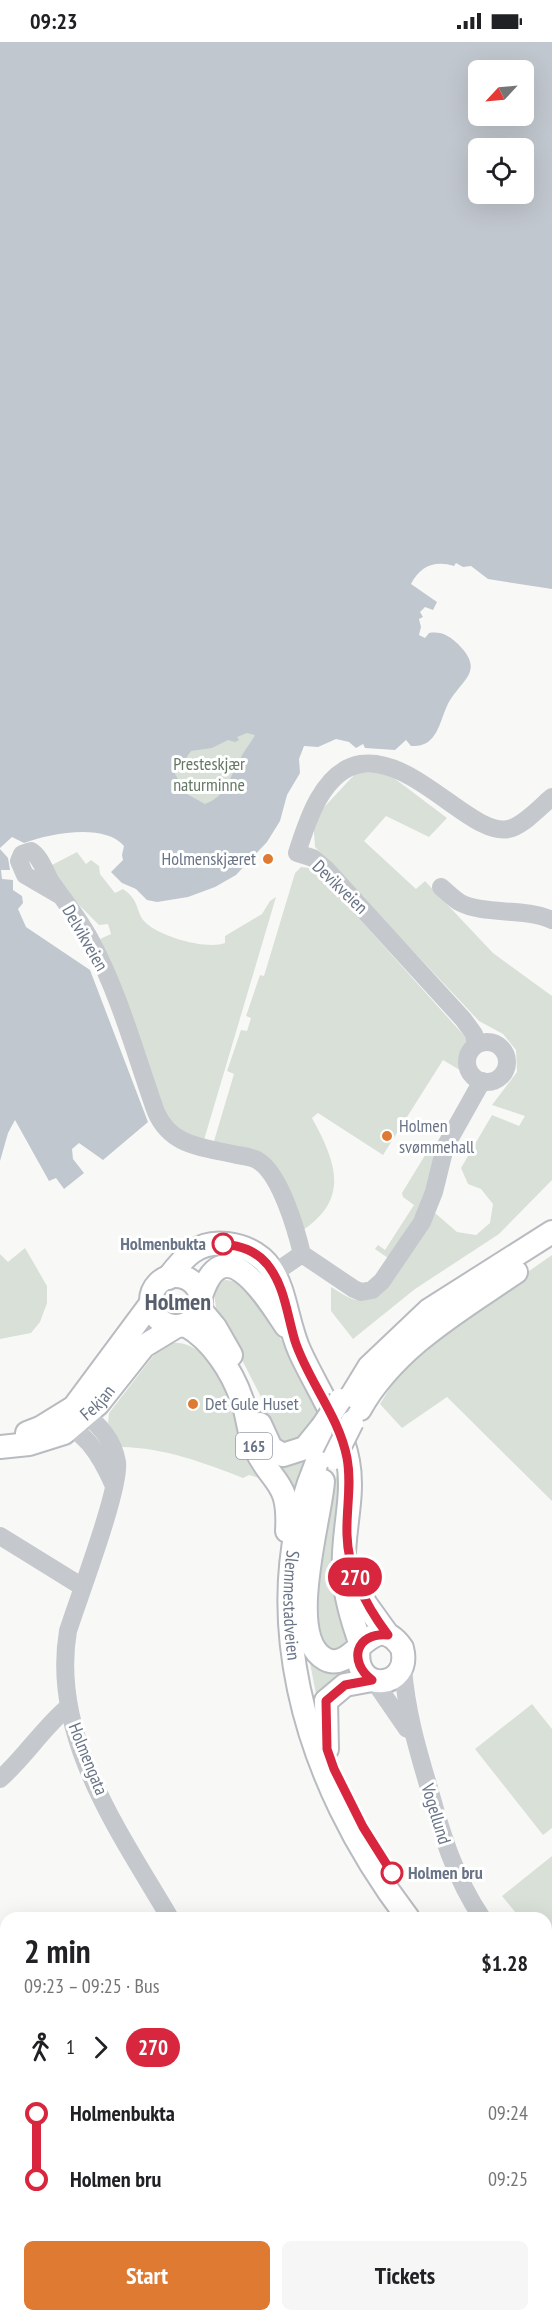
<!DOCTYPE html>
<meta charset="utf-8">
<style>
body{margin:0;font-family:"PT Sans Narrow",sans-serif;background:#f6f6f6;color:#202124;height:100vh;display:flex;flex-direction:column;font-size:22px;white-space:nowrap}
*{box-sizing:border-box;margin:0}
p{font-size:20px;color:#757577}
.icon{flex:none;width:33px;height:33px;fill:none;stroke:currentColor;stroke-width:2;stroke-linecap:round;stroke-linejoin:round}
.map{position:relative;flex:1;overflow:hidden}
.panel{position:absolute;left:0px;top:1870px;width:552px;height:410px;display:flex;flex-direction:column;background:#fff;border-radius:18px 18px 0 0;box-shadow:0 6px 24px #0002}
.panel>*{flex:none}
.badge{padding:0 12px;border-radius:20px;font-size:21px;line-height:39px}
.needle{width:39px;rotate:244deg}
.tools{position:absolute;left:468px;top:18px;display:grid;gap:12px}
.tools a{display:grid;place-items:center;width:66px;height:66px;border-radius:9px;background:#fff;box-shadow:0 6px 24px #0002;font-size:30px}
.map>.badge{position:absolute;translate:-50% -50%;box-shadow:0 0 0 3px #fff}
.legs{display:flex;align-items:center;gap:9px;height:66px;padding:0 24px;font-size:20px}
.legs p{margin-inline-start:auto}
.overview{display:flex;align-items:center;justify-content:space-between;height:102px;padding:0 24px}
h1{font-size:33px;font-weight:800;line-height:45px}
.action{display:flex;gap:12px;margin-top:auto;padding:12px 24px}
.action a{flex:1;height:69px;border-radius:9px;background:#de7a32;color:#fff;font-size:24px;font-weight:800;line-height:69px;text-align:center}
.action a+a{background:#f6f6f6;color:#202124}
ul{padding:0 24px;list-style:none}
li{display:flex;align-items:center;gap:21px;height:66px;font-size:22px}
li i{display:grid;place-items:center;width:9px;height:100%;margin:0 8px;background:currentColor}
li i::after{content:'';width:15px;height:15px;margin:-8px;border:4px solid;border-radius:50%;background:#fff}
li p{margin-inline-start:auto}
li:first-child i{background:linear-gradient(#0000 50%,currentColor 0)}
li:last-child i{background:linear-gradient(currentColor 50%,#0000 0)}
.status{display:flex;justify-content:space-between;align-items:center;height:42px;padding:0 30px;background:#fff;direction:ltr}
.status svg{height:16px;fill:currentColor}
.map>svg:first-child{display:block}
.green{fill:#d9e0d8}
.water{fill:#c1c7ce;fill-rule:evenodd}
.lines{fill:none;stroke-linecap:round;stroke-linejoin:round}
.major-casing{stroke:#b8bbc0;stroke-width:26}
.minor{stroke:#c5c8cc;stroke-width:18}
.major{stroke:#fff;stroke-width:22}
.major-bridge-casing{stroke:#b8bbc0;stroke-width:26;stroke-linecap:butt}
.major-bridge{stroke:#fff;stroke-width:22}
.line-1-casing{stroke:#fff;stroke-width:14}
.line-1{stroke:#d7263d;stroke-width:9}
.poi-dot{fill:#de7a32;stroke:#fff;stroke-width:2}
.stop-1-dot{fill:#fff;stroke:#d7263d;stroke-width:3}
.labels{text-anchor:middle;stroke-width:6;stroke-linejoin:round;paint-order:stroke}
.shield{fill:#fff;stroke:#969eab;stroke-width:1.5}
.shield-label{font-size:16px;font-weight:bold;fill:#697487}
.park-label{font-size:18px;fill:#647964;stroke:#fff}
.poi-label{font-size:18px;fill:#697487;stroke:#fff;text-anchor:start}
.street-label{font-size:18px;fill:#697487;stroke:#fff}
.stop-label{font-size:18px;font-weight:bold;fill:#697487;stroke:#fff;text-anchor:end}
.district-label{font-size:24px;font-weight:bold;fill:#575e6c;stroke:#fff}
</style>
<div class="status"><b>09:23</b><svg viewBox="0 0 49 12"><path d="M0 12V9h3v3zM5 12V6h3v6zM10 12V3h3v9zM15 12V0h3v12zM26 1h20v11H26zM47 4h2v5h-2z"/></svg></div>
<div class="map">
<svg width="552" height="2279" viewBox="0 0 552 2279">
<rect width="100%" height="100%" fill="#f8f9f7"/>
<!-- green -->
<g class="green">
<polygon points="289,689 244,822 185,753 170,727 192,706 240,690"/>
<path d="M386,730l61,46 -18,19 -43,-21 -22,25 52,48 9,-8 68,72 59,43v184l-53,54 -84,55 -62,50 -22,-28v-24c21,13 29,20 50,4l54,-78 22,19 19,3 14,-12 3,-19 -12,-15 -13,-5 -7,-16 31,-53 27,11 6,-10 -33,-11 25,-33 -1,-22 -13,-16 -24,-13 -164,-174 -2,-28 43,-46z"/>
<path d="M77,810l9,12 5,-4 8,6 1,8 15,19 8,-4c18,12 12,24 23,34 15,14 61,27 79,20v-7l37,-22 8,-13 6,-4 -72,243 -27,-10 -15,-15 -62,-176 11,-5 -3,-10 -9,1 -31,-31 -18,-28z"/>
<path d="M301,825l8,1 20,17 139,155 -8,16 3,16 -20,-12 -60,95 -65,-42 -6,5c23,42 39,80 -9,112l-24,-54 -65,-35 20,-67 -7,-3 14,-41 6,1 4,-13 -5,-2 14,-41 4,1 31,-103z"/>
<polygon points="430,1105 435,1109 424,1160 388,1216 375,1207 378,1203 385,1208 414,1163 403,1155 402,1151"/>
<polygon points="25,1206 47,1244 47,1261 40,1280 31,1291 0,1297 0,1212 8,1220"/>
<polygon points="552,1213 552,1459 447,1355 402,1386 380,1362 402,1326 469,1271"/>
<polygon points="225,1238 243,1240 275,1286 319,1371 300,1397 284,1402 270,1389 261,1355 216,1267 214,1250 217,1243"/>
<path d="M171,1301c49,-6 77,95 92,131l-4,4 -10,-3 -6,3c-41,-16 -78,-30 -122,-31l-13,-24 1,-10 48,-62z"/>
<polygon points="309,1415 295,1462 273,1421 294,1423"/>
<polygon points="338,1430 347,1596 344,1603 333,1609 321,1602 312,1576 327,1464"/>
<polygon points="309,1616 349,1625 351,1630 318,1662"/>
<polygon points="532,1662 552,1687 552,1786 543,1793 475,1707"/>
<polygon points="552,1814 552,1916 546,1909 546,1876 520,1876 502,1854"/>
<path d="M218,2274h99c-20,5 -44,5 -65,1l1,4h-34z"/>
</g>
<!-- water -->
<g class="water">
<path d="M0,0h552v547l-64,-10 -17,-13 -8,1 -7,-4 -2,3c-19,-6 -34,0 -43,18l26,18 -4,8 -8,-3 -5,5 3,5 -4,2 2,8 -2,8 6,3 4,-5c13,-2 20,3 29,11 29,29 1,36 -11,62 -8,17 -10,42 -36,40l-5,-6 -11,10 -30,-2 -2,-4 -7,4 -7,-6 -13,-3 -18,8 -14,-1 -5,13 1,14 -13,22 -7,26 -13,21 -31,33 -21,12 -27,10 -31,5 -10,-2 -11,-11 -14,-6 -11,-11 12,-12 -1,-5 2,-9c-19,-23 -73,-13 -100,-3l-12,-6 -12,11zM478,28h46v46h-46zM478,106h46v46h-46zM247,691l8,2c-5,9 -10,14 -15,24 -10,17 -14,38 -35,45l-18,-10 -12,-20 16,-23 21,-3 16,-8 7,2 4,-2 -2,-3z"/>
<polygon points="0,807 8,816 10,828 1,828 2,837 13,838 13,848 22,854 23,861 18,867 26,885 90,928 148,1080 103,1118 79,1101 72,1107 73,1117 84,1131 64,1147 56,1136 49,1139 15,1078 8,1091 0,1119"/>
</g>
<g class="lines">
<!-- major casing -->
<g class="major-casing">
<g id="major">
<circle cx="176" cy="1259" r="25"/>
<path d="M168,1236c16,-21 30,-38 59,-34 62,8 53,65 73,108 16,35 41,71 48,109 7,37 -7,75 -4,113 1,24 9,49 17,71"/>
<path d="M201,1254c23,-71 66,2 85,30"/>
<polyline points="200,1267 215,1285 231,1313"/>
<path d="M185,1283c27,15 47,46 57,75 6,15 6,33 13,48 18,38 35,32 32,83"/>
<polyline points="344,1366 369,1325 429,1268 552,1190"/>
<path d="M360,1367c35,-62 99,-98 156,-137"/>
<polyline points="260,1382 271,1406 283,1413 305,1406 322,1385"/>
<polyline points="27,1391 40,1386 74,1365 152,1260"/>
<path id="s1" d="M327,1398c-80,161 -22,343 81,478"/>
<path id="s2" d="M0,1405l29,-3 35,-11 34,-29 46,-58 33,-20"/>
<path d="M323,1439c-2,36 -39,156 2,178 29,16 47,-54 77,-11 11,42 -51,47 -43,-1"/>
<polyline points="354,1531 365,1561 388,1593"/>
<polyline points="327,1707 326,1659 345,1643 372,1638"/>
<polyline points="546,2070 552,2083"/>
</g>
</g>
<!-- minor -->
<g class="minor">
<path d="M441,845c6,5 12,11 18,15 25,14 65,5 93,18"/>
<path d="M61,854l-36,-21 -6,-14 3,-7 9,-3c10,6 14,21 20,31 14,20 30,39 41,61 28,53 44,113 64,169 15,35 47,35 81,43 7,1 17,2 23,7 21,15 36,67 42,92l52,35 7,3 11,-2 10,-9 40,-59 12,-30 11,-45 37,-66"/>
<circle cx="487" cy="1020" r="20"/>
<path d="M476,1003l-2,-11 -11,-15 -137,-150 -13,-11 -16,-5c10,-32 26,-83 64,-89 56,-8 114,78 151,64 15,-6 28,-21 40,-31"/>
<polyline points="264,1238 302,1212"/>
<path d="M76,1366c19,12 37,30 41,54 4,25 -39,137 -49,169 -18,105 52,202 102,287"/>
<path d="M68,1374c4,13 12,17 21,27 11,13 18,27 25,43"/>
<polyline points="0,1494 81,1544"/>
<path d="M403,1626c3,42 14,80 26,120 13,47 26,90 53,130"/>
<polyline points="374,1639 407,1687"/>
<path d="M0,1737c25,-22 42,-50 68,-72"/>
<polyline points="546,1955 552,1962"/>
<polyline points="0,1986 6,1987"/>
<polyline points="436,2274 442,2279"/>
</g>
<!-- major -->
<use href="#major" class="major"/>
<!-- major-bridge casing -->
<g class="major-bridge-casing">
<g id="major-bridge">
<polyline points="322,1385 340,1358"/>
<polyline points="334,1416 352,1380"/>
</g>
</g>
<!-- major-bridge -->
<use href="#major-bridge" class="major-bridge"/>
</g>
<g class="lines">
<!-- line-1 casing -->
<g class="line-1-casing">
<path id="line-1" d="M223,1202c18,2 32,6 44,20 18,22 20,51 28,77 13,40 44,75 52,117 5,26 -1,51 0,77 1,38 19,71 41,100 -33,-3 -40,27 -16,45l-27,5 -19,16 1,48 7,20 29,58 29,46"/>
</g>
<!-- line-1 -->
<use href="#line-1" class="line-1"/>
</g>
<!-- markers -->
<g class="poi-dot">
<circle cx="268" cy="817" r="6"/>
<circle cx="387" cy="1094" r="6"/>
<circle cx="193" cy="1362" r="6"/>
</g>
<g class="stop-1-dot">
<circle cx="223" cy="1202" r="10"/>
<circle cx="392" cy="1831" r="10"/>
</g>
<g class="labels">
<!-- shield labels -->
<rect class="shield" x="236" y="1391" width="36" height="26" rx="4.5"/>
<g class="shield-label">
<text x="254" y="1410">165</text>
</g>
<!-- park labels -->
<g class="park-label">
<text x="209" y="728">Presteskjær<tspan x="209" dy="21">naturminne</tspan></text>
</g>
<!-- poi labels -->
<g class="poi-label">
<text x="256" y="823" text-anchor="end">Holmenskjæret</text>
<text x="399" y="1090">Holmen<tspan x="399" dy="21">svømmehall</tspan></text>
<text x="205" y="1368">Det Gule Huset</text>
</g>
<!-- street labels -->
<g class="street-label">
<text transform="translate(340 845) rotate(44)" y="6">Devikveien</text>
<text transform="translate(85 896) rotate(60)" y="6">Delvikveien</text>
<text dy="6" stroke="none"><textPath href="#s2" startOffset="111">Fekjan</textPath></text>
<text dy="6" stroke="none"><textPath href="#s1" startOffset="171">Slemmestadveien</textPath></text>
<text transform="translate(88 1717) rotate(68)" y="6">Holmengata</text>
<text transform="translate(436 1772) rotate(73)" y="6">Vogellund</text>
</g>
<!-- stop labels -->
<g class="stop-label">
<text x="206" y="1208">Holmenbukta</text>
<text x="408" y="1837" text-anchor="start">Holmen bru</text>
</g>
<!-- district labels -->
<g class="district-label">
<text x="178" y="1268">Holmen</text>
</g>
</g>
</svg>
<div class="tools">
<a><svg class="needle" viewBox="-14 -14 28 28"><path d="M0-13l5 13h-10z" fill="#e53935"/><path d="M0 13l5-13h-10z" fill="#757577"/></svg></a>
<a><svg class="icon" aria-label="locate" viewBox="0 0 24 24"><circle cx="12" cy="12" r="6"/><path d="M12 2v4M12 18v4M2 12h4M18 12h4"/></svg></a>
</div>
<b class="badge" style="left:355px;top:1535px;background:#d7263d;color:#fff">270</b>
<section class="panel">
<div class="overview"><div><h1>2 min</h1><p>09:23 – 09:25 · Bus</p></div><b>$1.28</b></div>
<div class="legs"><svg class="icon" aria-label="walk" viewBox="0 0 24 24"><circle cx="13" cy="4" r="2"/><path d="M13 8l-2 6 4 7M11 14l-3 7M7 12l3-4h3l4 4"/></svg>1<svg class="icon" aria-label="forward" viewBox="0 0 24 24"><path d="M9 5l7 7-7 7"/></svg><b class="badge" style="background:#d7263d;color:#fff">270</b></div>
<ul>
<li><i style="color:#d7263d"></i><b>Holmenbukta</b><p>09:24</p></li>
<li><i style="color:#d7263d"></i><b>Holmen bru</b><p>09:25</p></li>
</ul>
<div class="action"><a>Start</a><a>Tickets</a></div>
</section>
</div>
